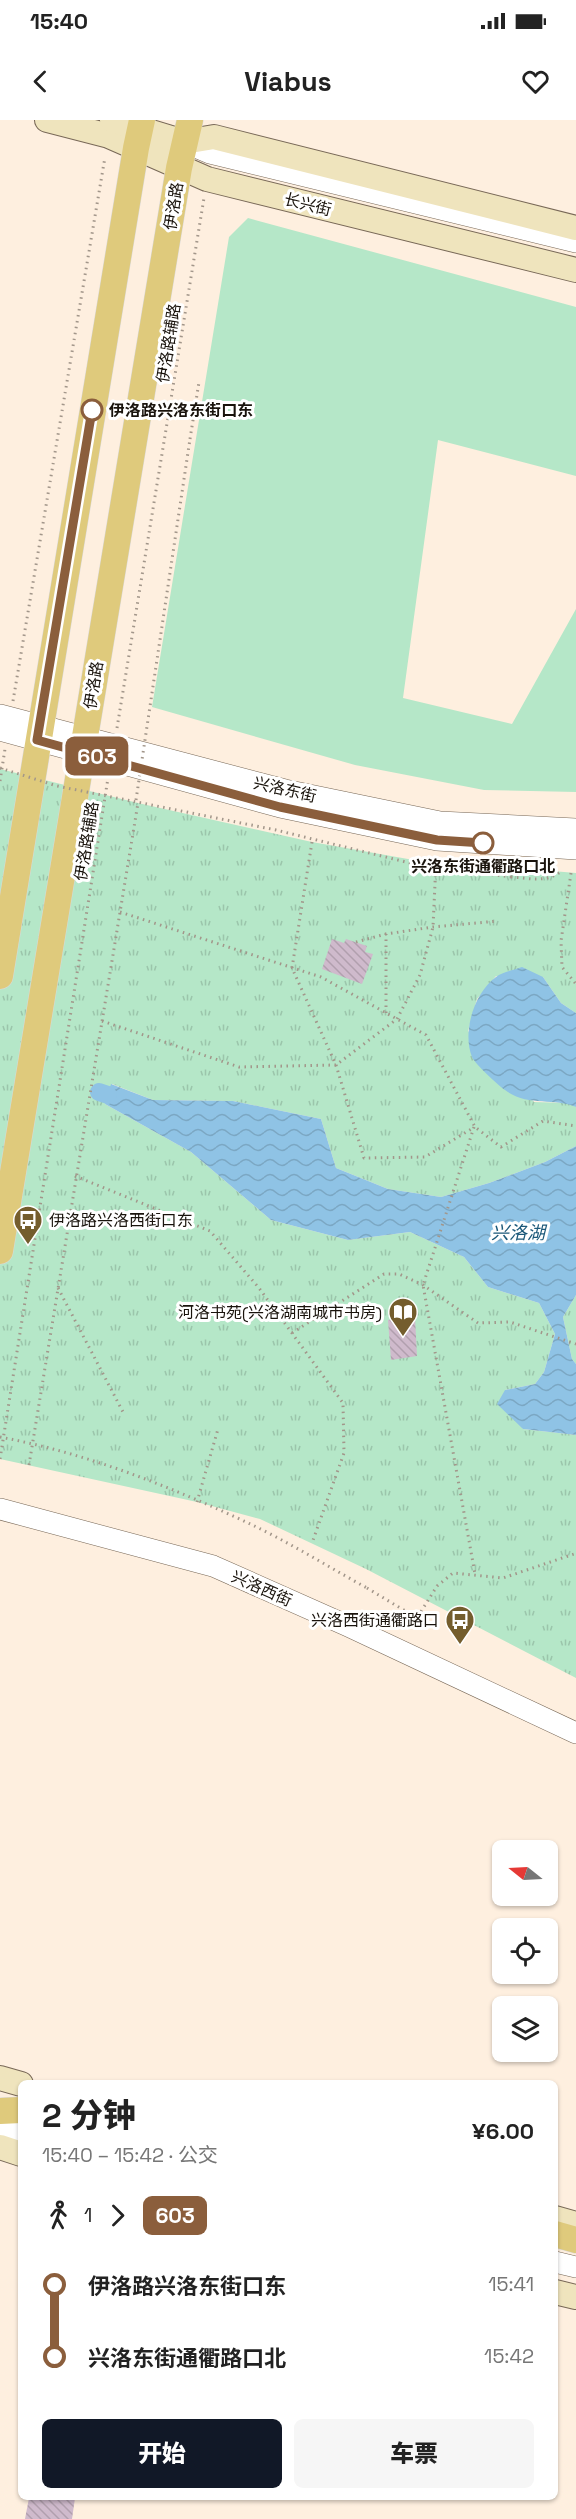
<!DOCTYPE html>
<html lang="zh">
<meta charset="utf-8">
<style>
body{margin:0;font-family:"Space Grotesk","Noto Sans SC",sans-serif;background:#f6f6f6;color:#222;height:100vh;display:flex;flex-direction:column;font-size:22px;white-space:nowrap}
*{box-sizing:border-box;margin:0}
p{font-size:20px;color:#767676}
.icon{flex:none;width:33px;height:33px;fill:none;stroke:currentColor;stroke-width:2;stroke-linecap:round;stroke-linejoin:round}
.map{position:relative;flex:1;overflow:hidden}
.sheet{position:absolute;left:18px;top:1960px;width:540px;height:420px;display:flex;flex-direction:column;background:#fff;border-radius:9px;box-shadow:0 2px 4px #0004}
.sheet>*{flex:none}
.badge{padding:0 12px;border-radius:9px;font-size:21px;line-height:39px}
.needle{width:39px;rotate:288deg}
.buttons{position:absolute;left:492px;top:1720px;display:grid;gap:12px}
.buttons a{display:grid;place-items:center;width:66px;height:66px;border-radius:9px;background:#fff;box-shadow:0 2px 4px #0004;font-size:30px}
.map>.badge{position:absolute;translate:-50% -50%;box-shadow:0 0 0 3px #fff}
.legs{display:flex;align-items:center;gap:9px;height:66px;padding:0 24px;font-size:20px}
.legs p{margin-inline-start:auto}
.summary{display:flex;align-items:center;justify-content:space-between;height:102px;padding:0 24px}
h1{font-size:33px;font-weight:800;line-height:45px}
.primary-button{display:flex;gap:12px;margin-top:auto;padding:12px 24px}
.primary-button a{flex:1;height:69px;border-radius:9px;background:#111827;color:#fff;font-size:24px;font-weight:800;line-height:69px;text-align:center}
.primary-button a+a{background:#f6f6f6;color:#222}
ul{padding:0 24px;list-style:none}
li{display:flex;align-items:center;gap:21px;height:72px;font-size:22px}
li i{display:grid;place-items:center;width:9px;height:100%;margin:0 8px;background:currentColor}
li i::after{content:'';width:15px;height:15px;margin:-8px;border:4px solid;border-radius:50%;background:#fff}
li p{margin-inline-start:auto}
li:first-child i{background:linear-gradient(#0000 50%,currentColor 0)}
li:last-child i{background:linear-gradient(currentColor 50%,#0000 0)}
.status{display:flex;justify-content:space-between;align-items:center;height:42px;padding:0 30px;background:#fff;direction:ltr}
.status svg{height:16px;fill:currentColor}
header{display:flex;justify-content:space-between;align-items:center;height:78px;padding:0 24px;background:#fff;font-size:27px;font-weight:800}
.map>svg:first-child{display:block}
.grass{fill:#b5e7c8}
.park{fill:url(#park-tufts)}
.water{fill:url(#water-waves)}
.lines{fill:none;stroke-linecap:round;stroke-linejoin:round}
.canal{stroke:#8fc3e5;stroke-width:18}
.building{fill:url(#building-back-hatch)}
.tertiary-casing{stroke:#786857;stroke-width:22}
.secondary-casing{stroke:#786857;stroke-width:26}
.primary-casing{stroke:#dad9d8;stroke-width:27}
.path{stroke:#a2968a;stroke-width:3;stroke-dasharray:1.5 4.5;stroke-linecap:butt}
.tertiary{stroke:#fff;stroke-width:21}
.secondary{stroke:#efe4bd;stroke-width:24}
.primary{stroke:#dfca7c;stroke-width:26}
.path-bridge{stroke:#a2968a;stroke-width:3;stroke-dasharray:1.5 4.5;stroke-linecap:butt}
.line-1-casing{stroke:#fff;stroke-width:14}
.line-1{stroke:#8b5e3c;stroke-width:9}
.stop-1-dot{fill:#fff;stroke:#8b5e3c;stroke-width:3}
.labels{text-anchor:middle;stroke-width:6;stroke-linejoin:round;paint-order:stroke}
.street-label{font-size:16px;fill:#19130c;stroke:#fff}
.stop-label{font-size:16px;font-weight:bold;fill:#19130c;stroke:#fff;text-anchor:start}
.poi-label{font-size:16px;fill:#19130c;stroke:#fff;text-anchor:end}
.water-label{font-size:18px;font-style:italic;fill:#1b5879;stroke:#fff}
</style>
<div class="status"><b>15:40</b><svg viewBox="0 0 49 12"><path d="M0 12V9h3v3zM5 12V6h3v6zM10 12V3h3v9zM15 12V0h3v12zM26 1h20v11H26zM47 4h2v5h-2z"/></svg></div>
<header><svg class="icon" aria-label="back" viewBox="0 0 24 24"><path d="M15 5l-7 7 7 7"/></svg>Viabus<svg class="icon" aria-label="heart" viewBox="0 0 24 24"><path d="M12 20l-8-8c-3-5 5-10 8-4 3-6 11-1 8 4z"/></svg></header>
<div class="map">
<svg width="576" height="2399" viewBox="0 0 576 2399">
<defs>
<pattern id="park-tufts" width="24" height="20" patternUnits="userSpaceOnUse" patternTransform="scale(1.5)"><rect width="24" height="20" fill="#b5e7c8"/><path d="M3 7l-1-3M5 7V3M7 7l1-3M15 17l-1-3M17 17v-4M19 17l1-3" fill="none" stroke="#9bc5ab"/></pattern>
<pattern id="water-waves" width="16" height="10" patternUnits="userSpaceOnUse" patternTransform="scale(1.5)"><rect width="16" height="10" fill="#8fc3e5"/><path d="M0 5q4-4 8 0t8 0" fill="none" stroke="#7ba7c3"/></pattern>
<pattern id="building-back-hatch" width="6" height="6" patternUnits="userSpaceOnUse" patternTransform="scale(1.5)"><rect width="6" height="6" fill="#cfbacc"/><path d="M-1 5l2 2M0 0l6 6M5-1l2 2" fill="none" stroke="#b19fae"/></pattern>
</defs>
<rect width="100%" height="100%" fill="#feefdf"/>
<!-- grass -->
<polygon class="grass" points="248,98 576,187 576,356 438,320 403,578 512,604 576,489 576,672 484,670 355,645 152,587 229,117"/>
<!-- park -->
<g class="park">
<polygon points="0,649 138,683 312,722 408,739 576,753 576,893 561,883 543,857 496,856 477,879 468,911 534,982 569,983 576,987 576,1026 545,1042 489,1063 441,1077 388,1069 336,1048 321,999 233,981 153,980 112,964 105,984 191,1032 271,1100 348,1120 410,1112 464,1137 488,1167 539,1183 555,1214 544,1252 535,1264 505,1270 523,1309 576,1315 576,1558 366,1449 260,1399 197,1382 0,1339"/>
<polygon points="576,1175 576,1244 572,1239 563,1197"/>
</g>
<!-- water -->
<g class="water">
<path d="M522,847l21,10 18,26 15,10v94c-22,-10 -49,0 -71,-17 -7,-5 -30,-26 -33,-33 -10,-25 2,-64 24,-80 6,-5 18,-7 26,-10z"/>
<polygon points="111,964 153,980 233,981 321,999 336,1048 388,1069 441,1077 489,1063 545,1042 576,1026 576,1175 563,1197 572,1239 576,1244 576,1315 523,1309 497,1284 505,1270 535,1264 544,1252 555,1214 539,1183 488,1167 464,1137 410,1112 348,1120 271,1100 191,1032 105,984"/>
</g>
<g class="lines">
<!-- canal -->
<polyline class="canal" points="99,972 108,975"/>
</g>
<!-- building -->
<g class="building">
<polygon points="332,819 344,823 346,819 367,826 365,832 373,834 362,864 322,849"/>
<polygon points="415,1197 417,1236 391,1240 388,1200"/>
<polygon points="29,2378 75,2378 72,2399 25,2399"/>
</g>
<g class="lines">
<!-- tertiary casing -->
<g class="tertiary-casing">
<g id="tertiary">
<polyline points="184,22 210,33 576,122"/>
<polyline points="0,595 285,670 440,702 576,709"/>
<polyline points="0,610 280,687 437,720 576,729"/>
<polyline points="0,1389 213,1446 348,1506 576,1613"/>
<polyline points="0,2009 21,2013"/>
<polyline points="555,2142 576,2147"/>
</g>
</g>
<!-- secondary casing -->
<g class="secondary-casing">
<g id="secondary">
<polyline points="47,0 109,16 207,59 576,150"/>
<polyline points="112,0 184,22 214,17 576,108"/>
<polyline points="0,1958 21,1964"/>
<polyline points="0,2027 21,2034"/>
<polyline points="555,2098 576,2104"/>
<polyline points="555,2172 576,2177"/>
</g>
</g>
<!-- primary casing -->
<g class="primary-casing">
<g id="primary">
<polyline points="0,856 136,28 142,0"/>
<polyline points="0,1131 179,48 190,0"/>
<polyline points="0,1991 21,1990"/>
<polyline points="555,2114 576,2120"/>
</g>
</g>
<!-- path -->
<g class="path">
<polyline points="190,319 199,262"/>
<polyline points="13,581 105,37"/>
<polyline points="117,608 204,78"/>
<polyline points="0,661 5,629"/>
<polyline points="312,722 292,848 336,945 364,1038 425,1037 473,1008"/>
<polyline points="571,753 561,821 562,847 576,864"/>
<path d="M511,757c17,1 35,6 49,-5"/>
<polyline points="120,792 321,857 426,915 475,1007 501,1027 543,1001 576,1006"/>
<polyline points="356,822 386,814"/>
<polyline points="386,893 386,814 433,807 498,801"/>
<polyline points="102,901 239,947 336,945 397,899 420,855 433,807 436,742"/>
<polyline points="474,1007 423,1165 475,1454"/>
<polyline points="75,1056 210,1111 259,1168 343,1283 344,1333 312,1423"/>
<polyline points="58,1168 123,1292"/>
<polyline points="292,1213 384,1154 399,1154 423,1165 478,1203 510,1202 576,1224"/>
<polyline points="0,1339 108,658"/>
<polyline points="29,1345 138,683"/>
<polyline points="197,1382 218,1309"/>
<polyline points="367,1468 417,1498 437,1466 453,1453 503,1458 574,1434 576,1431"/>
</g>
<!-- tertiary -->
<use href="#tertiary" class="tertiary"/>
<!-- secondary -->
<use href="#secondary" class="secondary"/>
<!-- primary -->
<use href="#primary" class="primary"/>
<!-- path-bridge -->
<g class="path-bridge">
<polyline points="0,648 57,666 276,710 422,746 511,757"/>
<polyline points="136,680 190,319"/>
<path d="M0,1317c85,16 167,48 246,85 41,19 81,44 121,66"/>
</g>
</g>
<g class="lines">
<!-- line-1 casing -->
<g class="line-1-casing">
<polyline id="line-1" points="92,290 37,620 280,687 437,720 483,723"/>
</g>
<!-- line-1 -->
<use href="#line-1" class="line-1"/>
</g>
<!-- icons -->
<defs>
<g id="bus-pin" transform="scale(1.5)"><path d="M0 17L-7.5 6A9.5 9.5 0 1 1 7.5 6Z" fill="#745d2d" stroke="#fff"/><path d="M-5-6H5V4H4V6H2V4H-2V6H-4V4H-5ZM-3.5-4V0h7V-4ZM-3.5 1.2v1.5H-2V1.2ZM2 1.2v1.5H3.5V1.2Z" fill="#fff"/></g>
<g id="library-pin" transform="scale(1.5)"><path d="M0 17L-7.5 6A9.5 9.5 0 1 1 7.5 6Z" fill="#745d2d" stroke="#fff"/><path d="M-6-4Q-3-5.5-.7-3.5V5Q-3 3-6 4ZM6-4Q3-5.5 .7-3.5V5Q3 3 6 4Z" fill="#fff"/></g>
</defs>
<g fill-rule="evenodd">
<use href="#bus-pin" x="28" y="1100"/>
<use href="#library-pin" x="403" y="1192"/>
<use href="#bus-pin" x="460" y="1500"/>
</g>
<!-- markers -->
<g class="stop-1-dot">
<circle cx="92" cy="290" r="10"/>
<circle cx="483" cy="723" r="10"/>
</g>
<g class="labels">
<!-- street labels -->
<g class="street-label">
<text transform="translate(308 84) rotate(14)" y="6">长兴街</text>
<text transform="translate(173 86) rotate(-81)" y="6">伊洛路</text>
<text transform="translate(168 223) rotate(-81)" y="6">伊洛路辅路</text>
<text transform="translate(93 565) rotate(-81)" y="6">伊洛路</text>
<text transform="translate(285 669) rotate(13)" y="6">兴洛东街</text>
<text transform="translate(86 721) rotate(-81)" y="6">伊洛路辅路</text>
<text transform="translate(262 1468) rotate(24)" y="6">兴洛西街</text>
</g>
<!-- stop labels -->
<g class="stop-label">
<text x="109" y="296">伊洛路兴洛东街口东</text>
<text x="483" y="752" text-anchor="middle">兴洛东街通衢路口北</text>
</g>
<!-- poi labels -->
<g class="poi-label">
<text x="49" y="1106" text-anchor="start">伊洛路兴洛西街口东</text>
<text x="382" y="1198">河洛书苑(兴洛湖南城市书房)</text>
<text x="439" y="1506">兴洛西街通衢路口</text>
</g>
<!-- water labels -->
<g class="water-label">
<text x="518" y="1119">兴洛湖</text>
</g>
</g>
</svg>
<div class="buttons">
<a><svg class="needle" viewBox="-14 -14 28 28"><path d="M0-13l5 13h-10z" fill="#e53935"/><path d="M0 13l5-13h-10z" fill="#767676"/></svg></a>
<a><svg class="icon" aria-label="locate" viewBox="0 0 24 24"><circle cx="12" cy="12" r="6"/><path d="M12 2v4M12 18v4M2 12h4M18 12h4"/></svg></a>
<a><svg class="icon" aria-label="layers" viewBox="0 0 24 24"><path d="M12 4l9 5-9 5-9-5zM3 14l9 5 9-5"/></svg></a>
</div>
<b class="badge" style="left:97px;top:636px;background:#8b5e3c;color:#fff">603</b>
<section class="sheet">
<div class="summary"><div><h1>2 分钟</h1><p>15:40 – 15:42 · 公交</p></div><b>¥6.00</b></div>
<div class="legs"><svg class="icon" aria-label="walk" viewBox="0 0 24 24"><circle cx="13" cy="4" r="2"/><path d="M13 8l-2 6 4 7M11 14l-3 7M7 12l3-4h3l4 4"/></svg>1<svg class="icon" aria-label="forward" viewBox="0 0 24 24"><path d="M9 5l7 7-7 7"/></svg><b class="badge" style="background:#8b5e3c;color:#fff">603</b></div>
<ul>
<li><i style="color:#8b5e3c"></i><b>伊洛路兴洛东街口东</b><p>15:41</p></li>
<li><i style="color:#8b5e3c"></i><b>兴洛东街通衢路口北</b><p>15:42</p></li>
</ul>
<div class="primary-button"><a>开始</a><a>车票</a></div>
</section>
</div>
